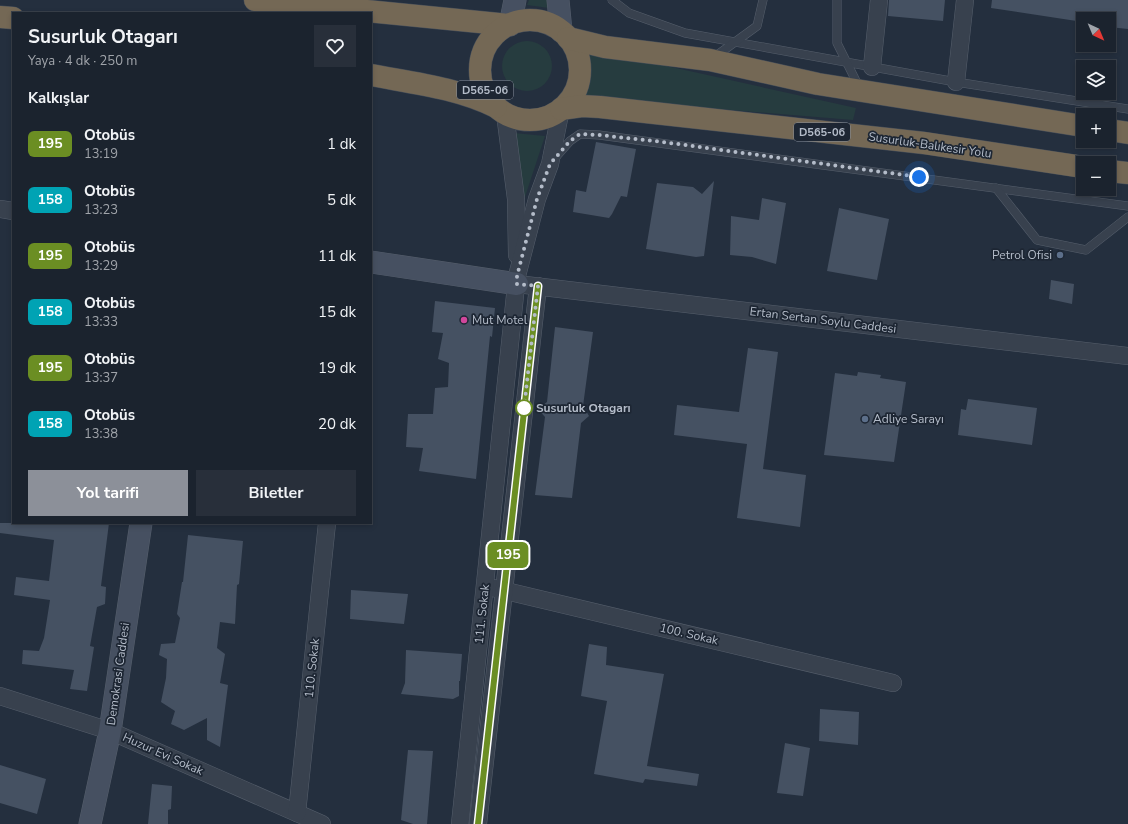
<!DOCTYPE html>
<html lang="tr">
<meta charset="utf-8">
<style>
body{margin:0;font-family:"Nunito Sans",sans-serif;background:#282f3a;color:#f1f3f6;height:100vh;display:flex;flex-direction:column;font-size:15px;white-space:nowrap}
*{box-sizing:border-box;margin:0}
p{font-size:13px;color:#a0a4aa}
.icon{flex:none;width:22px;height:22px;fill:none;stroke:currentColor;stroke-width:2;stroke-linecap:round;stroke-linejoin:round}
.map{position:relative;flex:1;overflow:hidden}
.side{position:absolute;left:12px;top:12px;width:360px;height:512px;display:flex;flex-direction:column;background:#1b232e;border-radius:0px;box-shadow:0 2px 6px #0003,0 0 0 1px #39404a}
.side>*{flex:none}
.badge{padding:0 8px;border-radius:6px;font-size:14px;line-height:26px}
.needle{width:26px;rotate:136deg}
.buttons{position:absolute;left:1076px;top:12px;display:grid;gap:8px}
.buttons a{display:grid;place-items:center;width:40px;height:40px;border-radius:0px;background:#1b232e;box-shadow:0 2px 6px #0003,0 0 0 1px #39404a;font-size:20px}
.you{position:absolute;width:20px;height:20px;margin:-10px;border:3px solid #fff;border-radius:50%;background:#1a73e8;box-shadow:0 0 0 6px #1a73e833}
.map>.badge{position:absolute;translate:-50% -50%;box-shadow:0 0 0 2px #fff}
h2{padding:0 16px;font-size:15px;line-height:36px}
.round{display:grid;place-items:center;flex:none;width:42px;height:42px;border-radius:0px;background:#282f3a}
.headline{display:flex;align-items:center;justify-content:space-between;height:68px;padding:0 16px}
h1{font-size:19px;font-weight:700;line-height:30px}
.primary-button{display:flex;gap:8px;margin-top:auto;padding:8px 16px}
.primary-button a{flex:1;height:46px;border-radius:0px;background:#8c9099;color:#fff;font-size:16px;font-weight:700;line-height:46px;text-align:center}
.primary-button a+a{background:#282f3a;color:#f1f3f6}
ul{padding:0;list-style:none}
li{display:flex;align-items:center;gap:12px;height:56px;padding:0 16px}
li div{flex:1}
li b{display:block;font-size:15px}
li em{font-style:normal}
li .badge{min-width:44px;font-weight:700;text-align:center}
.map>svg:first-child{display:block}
.green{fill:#263c3f}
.building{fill:#455162}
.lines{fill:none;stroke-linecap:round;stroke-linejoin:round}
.lane-casing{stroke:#565f6c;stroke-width:9}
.street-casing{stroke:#565f6c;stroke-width:18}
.secondary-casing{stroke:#565f6c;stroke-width:23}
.highway-casing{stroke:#434c59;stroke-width:23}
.lane{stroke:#38414e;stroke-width:8}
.street{stroke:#38414e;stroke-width:17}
.secondary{stroke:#465061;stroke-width:22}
.highway{stroke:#746855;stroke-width:22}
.line-casing{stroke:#fff;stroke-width:9}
.line{stroke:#6b8e23;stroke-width:6}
.walk{stroke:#b4bcc9;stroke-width:4;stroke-dasharray:0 7.2}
.service-dot{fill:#5c6f8a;stroke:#1d2633;stroke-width:1.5}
.hotel-dot{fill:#d1479c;stroke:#1d2633;stroke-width:1.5}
.stop-dot{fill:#fff;stroke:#6b8e23;stroke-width:2}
.labels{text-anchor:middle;stroke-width:3.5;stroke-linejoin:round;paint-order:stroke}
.shield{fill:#1d2633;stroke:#878f9c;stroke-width:1}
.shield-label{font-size:11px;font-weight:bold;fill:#b4bcc9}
.street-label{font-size:12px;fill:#b4bcc9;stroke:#1d2633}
.poi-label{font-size:12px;fill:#b4bcc9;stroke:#1d2633;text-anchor:start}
.stop-label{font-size:12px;font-weight:bold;fill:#b4bcc9;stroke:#1d2633;text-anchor:start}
</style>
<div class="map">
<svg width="1128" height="824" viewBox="0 0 1128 824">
<rect width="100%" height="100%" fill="#242f3e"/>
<!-- green -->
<g class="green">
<polygon points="529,0 549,0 549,8 527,5"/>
<circle cx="527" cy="66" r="25"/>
<polygon points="590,49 856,108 853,120 585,98"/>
<polygon points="514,133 545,136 522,206"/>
</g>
<!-- building -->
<g class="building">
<polygon points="889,0 945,0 943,21 888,16"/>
<polygon points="992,0 1128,0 1128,29 1109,27 1109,19 1083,19 1083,22 991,8"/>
<polygon points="596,142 636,149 627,197 621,196 612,214 609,218 573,212 576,190 586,192"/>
<polygon points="714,181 704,256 696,257 646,249 657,183 693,187 702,194"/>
<polygon points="762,198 786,203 776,264 752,257 730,255 731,216 759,220"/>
<polygon points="839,208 889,219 877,280 827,271"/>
<polygon points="1051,280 1074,284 1072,304 1049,299"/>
<polygon points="435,301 495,308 492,337 490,336 476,479 419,471 423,448 406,447 408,414 433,414 435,388 448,387 449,363 438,359 443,333 432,332"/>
<polygon points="555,327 593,332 583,406 589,416 581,423 572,498 535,495 545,417 538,409 547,402"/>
<polygon points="748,348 778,352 763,469 806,475 800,527 737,518 747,444 674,435 677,405 739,412"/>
<polygon points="858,372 881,375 880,378 906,382 894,462 824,455 835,373 857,376"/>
<polygon points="968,399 1037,408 1032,445 958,435 961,409 966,410"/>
<polygon points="0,523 109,523 101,586 106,587 105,604 97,607 90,646 94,647 87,691 70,689 74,670 22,664 23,650 39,651 44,638 50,600 14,595 16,577 49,581 54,540 0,533"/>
<polygon points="188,535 243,541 239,584 237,585 235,624 220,622 217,648 225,654 220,683 228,685 220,747 207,740 207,718 184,730 171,724 175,711 161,702 166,678 167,659 159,655 161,644 175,643 180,618 177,614 182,582 183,582"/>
<polygon points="351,590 408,594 404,624 350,619"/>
<polygon points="589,644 607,647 606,665 664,674 647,766 699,774 697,786 645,779 643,783 594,774 607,701 581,696"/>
<polygon points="406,650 462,654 460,681 459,681 459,696 453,699 401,694 405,683"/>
<polygon points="820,709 859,712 858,745 819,741"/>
<polygon points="785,743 810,748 803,796 777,793"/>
<polygon points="408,750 433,751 427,824 413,824 401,820"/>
<polygon points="0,765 46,779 37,814 0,803"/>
<polygon points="152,784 172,786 171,809 168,810 168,824 148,824"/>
</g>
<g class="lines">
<!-- lane casing -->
<g class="lane-casing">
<g id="lane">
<polyline points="612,0 629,13 685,33 956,82 1128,109"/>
<polyline points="837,0 837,43 860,89"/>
<polyline points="713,58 757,26 763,0"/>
<polyline points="554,159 570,141 580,134 599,135 1128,206"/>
<polyline points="996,188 1037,240 1086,250 1128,217"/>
</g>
</g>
<!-- street casing -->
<g class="street-casing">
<g id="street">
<polyline points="872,67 879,0"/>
<polyline points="956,82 965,0"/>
<polyline points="505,114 516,199 517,255"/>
<polyline points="0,209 13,211"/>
<polyline points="517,284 1128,356"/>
<polyline points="493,588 893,683"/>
<polyline points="0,696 110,731 322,824"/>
<polyline points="297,813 327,523"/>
<polyline points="460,824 517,276 537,199 550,164 561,109"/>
<polyline points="478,824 538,286"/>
</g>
</g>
<!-- secondary casing -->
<g class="secondary-casing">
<g id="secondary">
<polyline points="558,0 561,31"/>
<polyline points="510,25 515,0"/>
<polyline points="371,262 517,284"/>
<polyline points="90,824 110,731 141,523"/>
</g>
</g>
<!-- highway casing -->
<g class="highway-casing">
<g id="highway">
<polyline points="255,0 510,25"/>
<polyline points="0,17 13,18"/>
<circle cx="530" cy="70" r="50"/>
<polyline points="568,38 605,47 710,60 818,84 1083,126"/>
<path d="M371,75c42,8 87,13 125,32"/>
<polyline points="561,109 582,106 600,107 924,143 1083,167"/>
<polyline points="1109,130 1128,133"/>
<polyline points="1109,171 1128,173"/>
</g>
</g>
<!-- lane -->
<use href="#lane" class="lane"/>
<!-- street -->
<use href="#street" class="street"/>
<!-- secondary -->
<use href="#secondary" class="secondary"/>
<!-- highway -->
<use href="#highway" class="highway"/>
</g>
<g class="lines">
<!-- line casing -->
<g class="line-casing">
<polyline id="line" points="478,824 538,286"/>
</g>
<!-- line -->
<use href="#line" class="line"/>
<!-- walk -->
<polyline class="walk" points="524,408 538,286 517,284 517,276 537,199 550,164 570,141 580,134 599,135 663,142 919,177"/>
</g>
<!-- markers -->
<g class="service-dot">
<circle cx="1060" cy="255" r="4"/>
<circle cx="865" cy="419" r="4"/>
</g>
<circle class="hotel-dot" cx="464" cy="320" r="4"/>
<circle class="stop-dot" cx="524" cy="408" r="8"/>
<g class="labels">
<!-- shield labels -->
<g class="shield">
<rect x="457" y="81" width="56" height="18" rx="3"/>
<rect x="794" y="123" width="56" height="18" rx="3"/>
</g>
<g class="shield-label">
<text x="485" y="94">D565-06</text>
<text x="822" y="136">D565-06</text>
</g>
<!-- street labels -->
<g class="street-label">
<text transform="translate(930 145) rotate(8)" y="4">Susurluk-Balıkesir Yolu</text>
<text transform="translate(823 320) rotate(7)" y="4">Ertan Sertan Soylu Caddesi</text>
<text transform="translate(482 614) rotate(-84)" y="4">111. Sokak</text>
<text transform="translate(689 634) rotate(13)" y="4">100. Sokak</text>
<text transform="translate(312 668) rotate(-84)" y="4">110. Sokak</text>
<text transform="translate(118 674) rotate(-82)" y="4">Demokrasi Caddesi</text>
<text transform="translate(163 754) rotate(24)" y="4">Huzur Evi Sokak</text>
</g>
<!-- poi labels -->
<g class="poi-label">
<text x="1052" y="259" text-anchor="end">Petrol Ofisi</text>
<text x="472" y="324">Mut Motel</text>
<text x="873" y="423">Adliye Sarayı</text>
</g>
<!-- stop labels -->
<g class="stop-label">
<text x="536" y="412">Susurluk Otagarı</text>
</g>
</g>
</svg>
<div class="buttons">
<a><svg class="needle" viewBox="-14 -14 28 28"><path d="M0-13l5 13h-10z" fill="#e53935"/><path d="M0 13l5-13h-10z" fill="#a0a4aa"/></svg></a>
<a><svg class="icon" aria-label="layers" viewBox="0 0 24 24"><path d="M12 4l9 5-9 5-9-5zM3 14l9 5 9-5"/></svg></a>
<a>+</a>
<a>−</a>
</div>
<div class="you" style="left:919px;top:177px"></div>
<b class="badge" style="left:508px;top:555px;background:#6b8e23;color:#fff">195</b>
<section class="side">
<div class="headline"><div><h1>Susurluk Otagarı</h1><p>Yaya · 4 dk · 250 m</p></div><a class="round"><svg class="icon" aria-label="heart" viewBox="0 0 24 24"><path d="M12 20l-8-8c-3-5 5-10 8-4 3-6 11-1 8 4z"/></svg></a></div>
<h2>Kalkışlar</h2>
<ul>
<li><span class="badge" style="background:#6b8e23;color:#fff">195</span><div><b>Otobüs</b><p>13:19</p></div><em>1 dk</em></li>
<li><span class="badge" style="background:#00a3b4;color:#fff">158</span><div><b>Otobüs</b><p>13:23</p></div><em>5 dk</em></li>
<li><span class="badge" style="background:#6b8e23;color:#fff">195</span><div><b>Otobüs</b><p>13:29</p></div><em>11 dk</em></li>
<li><span class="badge" style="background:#00a3b4;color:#fff">158</span><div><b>Otobüs</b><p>13:33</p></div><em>15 dk</em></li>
<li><span class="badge" style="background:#6b8e23;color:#fff">195</span><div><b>Otobüs</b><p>13:37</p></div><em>19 dk</em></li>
<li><span class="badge" style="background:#00a3b4;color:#fff">158</span><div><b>Otobüs</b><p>13:38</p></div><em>20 dk</em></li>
</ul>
<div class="primary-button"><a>Yol tarifi</a><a>Biletler</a></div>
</section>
</div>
